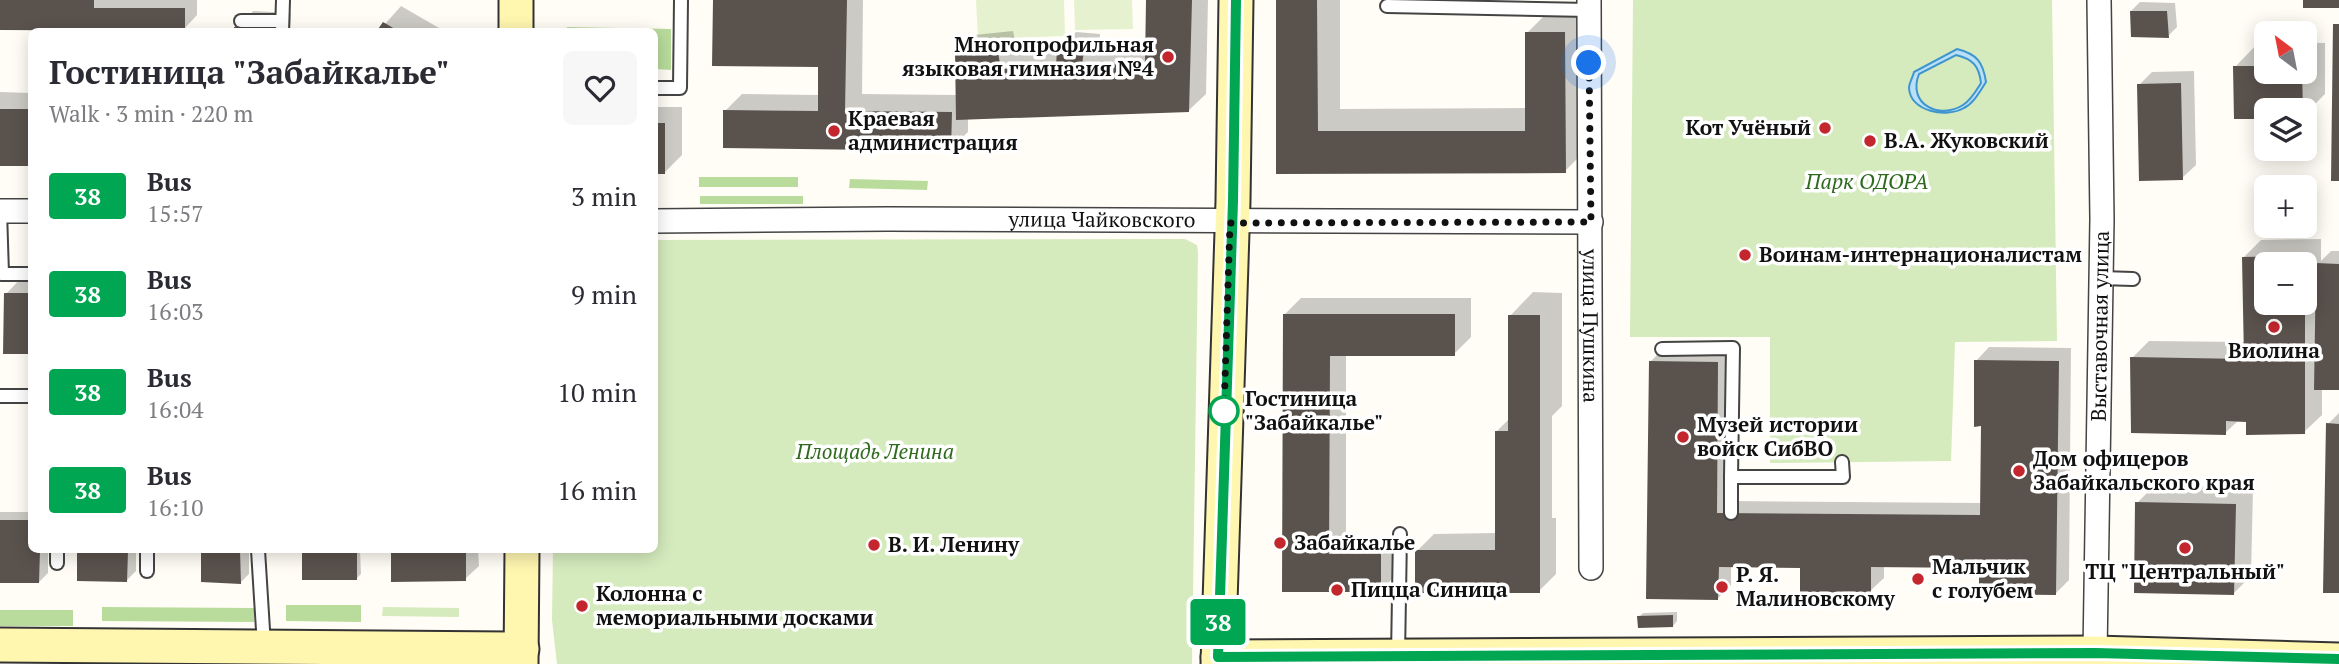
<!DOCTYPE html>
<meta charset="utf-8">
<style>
body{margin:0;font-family:"PT Serif",serif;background:#f7f7f7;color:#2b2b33;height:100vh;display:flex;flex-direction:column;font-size:26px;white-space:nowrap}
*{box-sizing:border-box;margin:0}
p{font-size:23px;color:#7c7c81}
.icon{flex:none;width:38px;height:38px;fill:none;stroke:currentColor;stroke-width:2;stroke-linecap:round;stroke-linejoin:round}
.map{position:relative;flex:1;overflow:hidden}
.drawer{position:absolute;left:28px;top:28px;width:630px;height:525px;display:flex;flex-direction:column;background:#fff;border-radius:10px;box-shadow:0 4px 18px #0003}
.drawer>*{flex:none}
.badge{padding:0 14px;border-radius:5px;font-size:24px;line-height:46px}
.needle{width:46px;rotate:328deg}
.controls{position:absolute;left:2254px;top:21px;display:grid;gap:14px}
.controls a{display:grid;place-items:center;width:63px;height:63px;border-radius:10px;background:#fff;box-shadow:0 4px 18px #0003;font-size:35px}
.you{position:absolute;width:35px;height:35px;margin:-18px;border:5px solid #fff;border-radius:50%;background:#1a73e8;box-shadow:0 0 0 10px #1a73e833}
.map>.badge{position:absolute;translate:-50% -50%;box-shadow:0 0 0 4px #fff}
.round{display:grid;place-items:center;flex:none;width:74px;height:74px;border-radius:10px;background:#f7f7f7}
.overview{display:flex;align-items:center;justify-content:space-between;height:119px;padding:0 21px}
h1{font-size:33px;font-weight:800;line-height:52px}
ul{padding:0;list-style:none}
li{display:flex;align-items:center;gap:21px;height:98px;padding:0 21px}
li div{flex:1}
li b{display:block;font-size:26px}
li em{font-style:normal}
li .badge{min-width:77px;font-weight:700;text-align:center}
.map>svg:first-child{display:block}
.green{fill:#d5ebbd}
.forest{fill:#b9dc9c}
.pitch{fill:#e6f2cf}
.water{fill:#b9e0f7;stroke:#3f96cf;stroke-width:2;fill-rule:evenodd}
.shadow{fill:#0003;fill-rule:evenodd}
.building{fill:#5a524d}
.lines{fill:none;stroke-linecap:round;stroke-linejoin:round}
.lane-casing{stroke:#444;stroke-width:16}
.street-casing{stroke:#444;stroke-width:26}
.secondary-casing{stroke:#333;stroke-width:37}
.lane{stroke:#fff;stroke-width:12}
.street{stroke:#fff;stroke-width:23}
.secondary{stroke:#fff6b0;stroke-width:33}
.line-casing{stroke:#fff;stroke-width:16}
.line{stroke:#00a651;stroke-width:10}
.walk{stroke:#111;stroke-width:7;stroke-dasharray:0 12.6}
.poi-dot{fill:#c4262e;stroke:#fff;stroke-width:2.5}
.stop-dot{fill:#fff;stroke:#00a651;stroke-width:3.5}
.labels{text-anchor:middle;stroke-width:7;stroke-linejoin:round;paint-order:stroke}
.poi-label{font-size:21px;font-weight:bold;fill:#111;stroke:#fff;text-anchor:start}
.park-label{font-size:21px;font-style:italic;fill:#2f6b1f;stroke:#fff}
.street-label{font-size:21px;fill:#111;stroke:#fff}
.stop-label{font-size:21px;font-weight:bold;fill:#111;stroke:#fff;text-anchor:start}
</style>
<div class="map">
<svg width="2339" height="664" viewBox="0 0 2339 664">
<rect width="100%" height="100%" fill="#fffdf5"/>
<!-- green -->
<g class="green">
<polygon points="1633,0 2052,0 2057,341 1955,342 1951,461 1770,463 1770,337 1630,337"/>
<polygon points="1185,239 1197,245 1198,252 1192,664 557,664 552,620 553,550 654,550 655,240"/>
<polygon points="383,607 459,608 459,617 382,616"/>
</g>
<!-- forest -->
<g class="forest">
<polygon points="567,27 671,29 671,70 655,69 654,32 566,32"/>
<rect x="699" y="177" width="99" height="10"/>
<polygon points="850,179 928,181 927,190 849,188"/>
<rect x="700" y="196" width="103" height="8"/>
<polygon points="286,605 361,605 361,622 286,621"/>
<polygon points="102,607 254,608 254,622 102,621"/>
<rect x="0" y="610" width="73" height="16"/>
</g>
<!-- pitch -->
<g class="pitch">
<polygon points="976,0 1064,0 1065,36 978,39"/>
<polygon points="1074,0 1132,0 1133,29 1075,30"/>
</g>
<!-- water -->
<path class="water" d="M1957,49c20,5 26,13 29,33 -6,9 -12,21 -22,26 -17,10 -54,4 -55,-20 0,-5 4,-11 5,-16zM1956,55c17,4 23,11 25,28 -5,8 -10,17 -18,22 -24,15 -56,-1 -44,-31z"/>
<!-- shadow -->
<g class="shadow">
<polygon points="0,0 197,0 197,15 184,29 0,28"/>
<polygon points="714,0 863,0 862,94 957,95 957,53 974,35 1013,31 1018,53 1059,52 1076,32 1100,34 1099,47 1148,47 1149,0 1208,0 1206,94 1188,111 968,118 968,132 950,149 725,111 742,94 819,95 820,65"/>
<polygon points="1278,0 1340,0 1340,109 1527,108 1527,33 1550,10 1588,9 1588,148 1565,171 1278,173"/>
<polygon points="2140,2 2175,3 2177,27 2168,36 2131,11"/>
<polygon points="401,6 446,32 378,32"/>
<polygon points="253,11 291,13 290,32 236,32"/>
<polygon points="2258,43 2266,43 2266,72 2305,72 2305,43 2325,43 2325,94 2305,114 2305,110 2266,110 2266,117 2235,117 2235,67"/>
<polygon points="2194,71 2196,165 2182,178 2139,85 2152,72"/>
<polygon points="32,83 32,165 0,165 0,92 31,93"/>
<polygon points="654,107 682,107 682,155 665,172 654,172"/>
<path d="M2321,239v22l10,-10h8v137h-17v27l-18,17 -65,-12 -14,13 -93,-75 17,-17 96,1 -1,-85 17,-17zM2266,264h39v39h-39z"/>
<polygon points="23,276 32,277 32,352 6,294"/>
<polygon points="1533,292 1562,293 1562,406 1552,416 1552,518 1556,518 1556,574 1539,591 1417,551 1434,534 1496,533 1496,432 1510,418 1510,316"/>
<polygon points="1301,298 1471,298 1471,337 1454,354 1346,354 1346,541 1394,541 1394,577 1381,591 1284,591 1284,315"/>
<polygon points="1989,347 2071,348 2069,580 2056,593 1981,566 1884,565 1884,578 1870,591 1802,566 1731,565 1731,585 1718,598 1650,362 1664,348 1731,349 1729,501 1982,503 1983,425 1976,361"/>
<polygon points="2339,413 2339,591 2328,424"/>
<polygon points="2154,486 2253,487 2251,576 2234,593 2137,503"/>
<polygon points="0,512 32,512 32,550 48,550 48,573 39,582 0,581"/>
<polygon points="79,550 136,550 136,571 127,580 79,580"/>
<polygon points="203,550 249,550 249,574 241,582 203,580"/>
<polygon points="303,550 360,550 361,574 357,578 304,579"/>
<polygon points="393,550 478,550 479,566 465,579 393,580"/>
<polygon points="1677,612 1677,621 1673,626 1639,617 1643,613"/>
</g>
<!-- building -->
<g class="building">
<polygon points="0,0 94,0 94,8 185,8 185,31 0,30"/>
<polygon points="713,0 847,0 845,111 952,112 951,151 723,148 723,110 818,111 818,67 712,66"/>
<polygon points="1146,0 1192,0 1189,112 956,120 955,52 997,47 1001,69 1056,67 1057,49 1084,51 1082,64 1145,63"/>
<polygon points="1276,0 1317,0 1318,131 1525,131 1525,32 1565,32 1566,173 1276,174"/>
<rect x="2303" y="0" width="36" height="8"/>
<polygon points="2130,11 2167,11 2169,38 2131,37"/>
<polygon points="383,22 400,32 376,32"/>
<polygon points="2333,24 2339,24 2339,181 2331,181"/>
<polygon points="234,27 271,29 271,32 234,32"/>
<polygon points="2233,66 2266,66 2266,72 2302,72 2303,110 2266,110 2266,119 2234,119"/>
<polygon points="2181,83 2183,180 2139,181 2137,84"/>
<polygon points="29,91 32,166 0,166 0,109 29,109"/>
<rect x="654" y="123" width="11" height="51"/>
<polygon points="2305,256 2305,264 2266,264 2266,303 2305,303 2305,434 2246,435 2246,422 2226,421 2226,435 2131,433 2130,357 2244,359 2242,257"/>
<polygon points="2316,263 2339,264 2339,390 2314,390"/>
<polygon points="4,293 32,293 32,354 3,354"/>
<polygon points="1283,314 1455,314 1455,356 1330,356 1329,554 1381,554 1381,592 1282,592"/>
<polygon points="1508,315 1540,315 1540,593 1415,593 1415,550 1495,550 1495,431 1508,431"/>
<polygon points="1974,360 2059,361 2056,595 1979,594 1979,568 1871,567 1871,593 1800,592 1800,568 1719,567 1718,600 1646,599 1649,361 1718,362 1717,513 1980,515 1981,426 1974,427"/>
<polygon points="2326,423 2339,424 2339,593 2323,593"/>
<polygon points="2135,502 2236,504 2234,595 2134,593"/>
<polygon points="0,520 32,520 32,550 40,550 39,583 0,583"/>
<polygon points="77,550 128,550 127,582 77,581"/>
<polygon points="201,550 240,550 241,584 201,582"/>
<rect x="302" y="550" width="55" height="30"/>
<polygon points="391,550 466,550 466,581 391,582"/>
<polygon points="1673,615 1673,627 1638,628 1637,616"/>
</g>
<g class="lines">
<!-- lane casing -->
<g class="lane-casing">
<g id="lane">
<polyline points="1387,6 1589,10"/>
<polyline points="241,21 282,21"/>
<polyline points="282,32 283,0"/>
<polyline points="654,88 680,88 681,0"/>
<polyline points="0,211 2,274 32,274"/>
<polyline points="2101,278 2133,279"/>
<polyline points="1662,349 1733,348 1731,477"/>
<polyline points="0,396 32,396"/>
<polyline points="1731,513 1731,477 1843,477 1842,462"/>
<polyline points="57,550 57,563"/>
<polyline points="147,550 147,571"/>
<polyline points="258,550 264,646"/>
<polyline points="1398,656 1400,534"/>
</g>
</g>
<!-- street casing -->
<g class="street-casing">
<g id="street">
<path id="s1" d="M1589,0l2,568"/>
<polyline points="0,211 32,211"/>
<path id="s2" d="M654,221l234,-2 703,3"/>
<path id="s3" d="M2095,653l7,-434 -3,-219"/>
</g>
</g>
<!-- secondary casing -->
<g class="secondary-casing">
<g id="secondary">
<polyline points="516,0 516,32"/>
<polyline points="0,645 522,649"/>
<polyline points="1218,657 2095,653 2339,660"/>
<polyline points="521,664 522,550"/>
<polyline points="1218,664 1233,201 1236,0"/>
</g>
</g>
<!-- lane -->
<use href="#lane" class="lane"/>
<!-- street -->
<use href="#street" class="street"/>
<!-- secondary -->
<use href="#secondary" class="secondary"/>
</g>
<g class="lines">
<!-- line casing -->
<g class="line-casing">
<polyline id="line" points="1236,0 1233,201 1218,657 2095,653 2339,659"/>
</g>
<!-- line -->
<use href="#line" class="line"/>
<!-- walk -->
<polyline class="walk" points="1224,411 1230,223 1591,222 1589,63"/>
</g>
<!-- markers -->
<g class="poi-dot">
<circle cx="1168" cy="57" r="7"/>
<circle cx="1825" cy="128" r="7"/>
<circle cx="834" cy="131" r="7"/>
<circle cx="1870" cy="141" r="7"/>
<circle cx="1745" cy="255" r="7"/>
<circle cx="2274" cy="327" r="7"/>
<circle cx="1683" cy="437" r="7"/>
<circle cx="2019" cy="471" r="7"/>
<circle cx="1280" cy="543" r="7"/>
<circle cx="874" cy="545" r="7"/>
<circle cx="2185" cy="548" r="7"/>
<circle cx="1918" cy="579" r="7"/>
<circle cx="1722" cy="587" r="7"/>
<circle cx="1337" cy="590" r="7"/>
<circle cx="582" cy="606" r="7"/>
</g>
<circle class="stop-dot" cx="1224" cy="411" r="14"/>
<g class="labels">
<!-- poi labels -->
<g class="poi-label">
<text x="1154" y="52" text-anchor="end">Многопрофильная<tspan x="1154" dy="24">языковая гимназия №4</tspan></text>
<text x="848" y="126">Краевая<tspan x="848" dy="24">администрация</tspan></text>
<text x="1811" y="135" text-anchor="end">Кот Учёный</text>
<text x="1884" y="148">В.А. Жуковский</text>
<text x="1759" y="262">Воинам-интернационалистам</text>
<text x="2274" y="358" text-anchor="middle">Виолина</text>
<text x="1697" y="432">Музей истории<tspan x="1697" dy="24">войск СибВО</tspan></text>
<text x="2033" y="466">Дом офицеров<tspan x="2033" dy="24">Забайкальского края</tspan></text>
<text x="1294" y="550">Забайкалье</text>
<text x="888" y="552">В. И. Ленину</text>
<text x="1932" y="574">Мальчик<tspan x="1932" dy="24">с голубем</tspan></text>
<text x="2185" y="579" text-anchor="middle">ТЦ "Центральный"</text>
<text x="1736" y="582">Р. Я.<tspan x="1736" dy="24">Малиновскому</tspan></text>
<text x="1351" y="597">Пицца Синица</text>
<text x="596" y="601">Колонна с<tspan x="596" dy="24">мемориальными досками</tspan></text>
</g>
<!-- park labels -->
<g class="park-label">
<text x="1867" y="189">Парк ОДОРА</text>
<text x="875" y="459">Площадь Ленина</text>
</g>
<!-- street labels -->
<g class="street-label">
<text dy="7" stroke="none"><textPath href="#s2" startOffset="448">улица Чайковского</textPath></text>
<text dy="7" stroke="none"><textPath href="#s1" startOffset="326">улица Пушкина</textPath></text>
<text dy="7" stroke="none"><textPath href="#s3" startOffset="327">Выставочная улица</textPath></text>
</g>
<!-- stop labels -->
<g class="stop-label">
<text x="1245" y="406">Гостиница<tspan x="1245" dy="24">"Забайкалье"</tspan></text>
</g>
</g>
</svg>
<div class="controls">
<a><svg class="needle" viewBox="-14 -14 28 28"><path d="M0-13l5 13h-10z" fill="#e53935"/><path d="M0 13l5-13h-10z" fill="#7c7c81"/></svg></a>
<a><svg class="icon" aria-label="layers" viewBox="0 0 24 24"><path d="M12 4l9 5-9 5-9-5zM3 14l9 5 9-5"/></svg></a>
<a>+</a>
<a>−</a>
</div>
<div class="you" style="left:1589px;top:63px"></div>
<b class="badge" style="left:1218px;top:622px;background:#00a651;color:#fff">38</b>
<section class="drawer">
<div class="overview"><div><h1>Гостиница &quot;Забайкалье&quot;</h1><p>Walk · 3 min · 220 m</p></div><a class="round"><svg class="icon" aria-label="heart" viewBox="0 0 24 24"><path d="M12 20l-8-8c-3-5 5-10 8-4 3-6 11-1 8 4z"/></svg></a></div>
<ul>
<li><span class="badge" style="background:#00a651;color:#fff">38</span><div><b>Bus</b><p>15:57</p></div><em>3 min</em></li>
<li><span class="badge" style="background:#00a651;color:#fff">38</span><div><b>Bus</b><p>16:03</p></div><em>9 min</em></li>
<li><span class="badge" style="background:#00a651;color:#fff">38</span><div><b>Bus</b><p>16:04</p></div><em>10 min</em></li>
<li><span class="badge" style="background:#00a651;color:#fff">38</span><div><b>Bus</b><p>16:10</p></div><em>16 min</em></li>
</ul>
</section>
</div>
